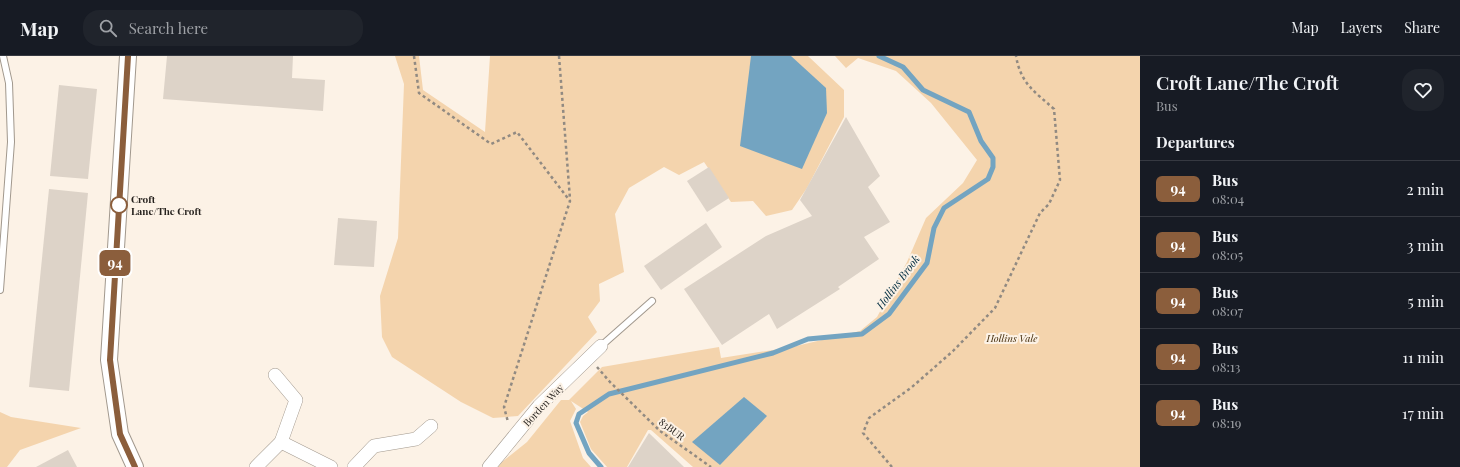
<!DOCTYPE html>
<style>
body{margin:0;font-family:"Playfair Display",serif;background:#20242c;color:#f1f3f6;height:100vh;display:flex;flex-direction:column;font-size:15px;white-space:nowrap}
*{box-sizing:border-box;margin:0}
p{font-size:13px;color:#9ea1a6}
.icon{flex:none;width:22px;height:22px;fill:none;stroke:currentColor;stroke-width:2;stroke-linecap:round;stroke-linejoin:round}
.map{position:relative;flex:1;overflow:hidden}
.panel{display:flex;flex-direction:column;background:#171b24;width:320px}
.panel>*{flex:none}
.badge{padding:0 8px;border-radius:6px;font-size:14px;line-height:26px}
.map>.badge{position:absolute;translate:-50% -50%;box-shadow:0 0 0 2px #fff}
h2{padding:0 16px;font-size:15px;line-height:36px}
.round{display:grid;place-items:center;flex:none;width:42px;height:42px;border-radius:16px;background:#20242c}
.overview{display:flex;align-items:center;justify-content:space-between;height:68px;padding:0 16px}
h1{font-size:19px;font-weight:600;line-height:30px}
ul{padding:0;list-style:none}
li{display:flex;align-items:center;gap:12px;height:56px;padding:0 16px;border-top:1px solid #363941}
li div{flex:1}
li b{display:block;font-size:15px}
li em{font-style:normal}
li .badge{min-width:44px;font-weight:700;text-align:center}
header{display:flex;align-items:center;gap:24px;box-sizing:border-box;height:56px;padding:0 20px;background:#171b24;border-bottom:1px solid #363941}
header strong{font-size:19px}
nav{display:flex;gap:22px;margin-inline-start:auto;font-size:14px}
.search{width:280px;height:36px;background:#20242c;display:flex;align-items:center;gap:10px;box-sizing:border-box;padding:0 14px;border-radius:16px;color:#9ea1a6;font-size:15px}
main{display:flex;flex:1;min-height:0}
.map>svg:first-child{display:block}
.green{fill:#f4d4ad}
.water{fill:#73a4c1}
.lines{fill:none;stroke-linecap:round;stroke-linejoin:round}
.stream{stroke:#73a4c1;stroke-width:5}
.building{fill:#ddd3c8}
.service-casing{stroke:#a1988d;stroke-width:8}
.minor-casing{stroke:#a1988d;stroke-width:14}
.tertiary-casing{stroke:#a1988d;stroke-width:18}
.path{stroke:#918a82;stroke-width:2.5;stroke-dasharray:3 3;stroke-linecap:butt}
.service{stroke:#fff;stroke-width:6}
.minor{stroke:#fff;stroke-width:13}
.tertiary{stroke:#fff;stroke-width:16}
.line-casing{stroke:#fff;stroke-width:9}
.line{stroke:#8b5e3c;stroke-width:6}
.stop-dot{fill:#fff;stroke:#8b5e3c;stroke-width:2}
.labels{text-anchor:middle;stroke-width:4;stroke-linejoin:round;paint-order:stroke}
.stop-label{font-size:10px;font-weight:bold;fill:#26221e;stroke:#fcf2e6;text-anchor:start}
.park-label{font-size:10px;font-style:italic;fill:#462f0d;stroke:#fcf2e6}
.street-label{font-size:10px;fill:#26221e;stroke:#fcf2e6}
.water-label{font-size:11px;font-style:italic;fill:#022e42;stroke:#fcf2e6}
</style>
<header>
<strong>Map</strong>
<div class="search"><svg class="icon" aria-label="search" viewBox="0 0 24 24"><circle cx="10" cy="10" r="6"/><path d="M15 15l6 6"/></svg>Search here</div>
<nav><a>Map</a><a>Layers</a><a>Share</a></nav>
</header>
<main>
<div class="map">
<svg width="1140" height="411" viewBox="0 0 1140 411">
<rect width="100%" height="100%" fill="#fcf2e6"/>
<!-- green -->
<g class="green">
<polygon points="395,0 419,0 423,34 485,76 490,0 808,0 844,34 844,61 807,132 792,154 766,160 753,145 731,146 704,106 679,119 664,111 629,132 615,158 624,216 599,228 600,245 588,261 597,276 518,360 493,362 461,346 392,301 382,281 380,240 398,182 404,28"/>
<polygon points="835,0 1140,0 1140,411 693,411 651,374 648,374 627,411 607,411 591,393 580,366 583,360 588,356 571,345 576,353 570,365 583,402 591,411 498,411 502,406 527,386 561,344 569,344 602,311 719,291 721,302 792,291 860,275 877,261 907,206 926,162 963,127 977,104 931,47 896,15 858,2 846,12"/>
<polygon points="0,356 11,361 81,372 20,394 7,411 0,411"/>
</g>
<!-- water -->
<g class="water">
<polygon points="751,0 791,0 826,32 827,57 802,113 740,90"/>
<polygon points="744,341 767,360 720,409 692,386"/>
</g>
<g class="lines">
<!-- stream -->
<polyline class="stream" points="601,411 589,397 576,367 579,358 609,338 773,297 808,283 862,278 889,258 927,207 934,172 944,152 988,123 993,111 993,102 981,85 969,56 923,34 903,11 879,0"/>
</g>
<!-- building -->
<g class="building">
<polygon points="167,0 293,0 292,22 325,24 323,55 163,43"/>
<polygon points="59,29 97,33 88,123 50,120"/>
<polygon points="846,61 880,120 868,131 890,166 864,181 879,203 838,231 840,233 777,273 769,258 722,289 684,233 766,180 812,160 800,144"/>
<polygon points="709,111 729,142 707,156 687,125"/>
<polygon points="49,133 88,137 69,335 29,331"/>
<polygon points="338,162 377,165 374,211 334,209"/>
<polygon points="706,167 722,191 661,234 644,210"/>
<polygon points="649,377 684,411 628,411"/>
<polygon points="68,394 77,411 36,411"/>
</g>
<g class="lines">
<!-- service casing -->
<g class="service-casing">
<g id="service">
<polyline points="0,234 11,86 9,27 3,0"/>
<polyline points="601,290 652,245"/>
</g>
</g>
<!-- minor casing -->
<g class="minor-casing">
<g id="minor">
<polyline points="281,386 331,411"/>
<polyline points="256,411 281,386 296,344 275,319"/>
<polyline points="354,411 374,390 416,383 431,370"/>
<polyline points="489,411 539,350 601,290"/>
</g>
</g>
<!-- tertiary casing -->
<g class="tertiary-casing">
<polyline id="tertiary" points="128,0 109,304 120,378 135,411"/>
</g>
<!-- path -->
<g class="path">
<polyline points="414,0 419,37 491,88 517,76 570,145 504,351 508,366"/>
<polyline points="559,0 570,143"/>
<polyline points="597,311 610,326 660,375 711,411"/>
<path d="M892,411l-29,-34 6,-15 43,-31 41,-36 42,-43 45,-95 9,-9 11,-24 -6,-71c-20,-18 -33,-25 -38,-53"/>
</g>
<!-- service -->
<use href="#service" class="service"/>
<!-- minor -->
<use href="#minor" class="minor"/>
<!-- tertiary -->
<use href="#tertiary" class="tertiary"/>
</g>
<g class="lines">
<!-- line casing -->
<g class="line-casing">
<polyline id="line" points="128,0 110,304 120,378 135,411"/>
</g>
<!-- line -->
<use href="#line" class="line"/>
</g>
<!-- markers -->
<circle class="stop-dot" cx="119" cy="149" r="8"/>
<g class="labels">
<!-- stop labels -->
<g class="stop-label">
<text x="131" y="147">Croft<tspan x="131" dy="12">Lane/The Croft</tspan></text>
</g>
<!-- park labels -->
<g class="park-label">
<text x="1012" y="286">Hollins Vale</text>
</g>
<!-- street labels -->
<g class="street-label">
<text transform="translate(543 349) rotate(-47)" y="4">Borden Way</text>
<text transform="translate(672 373) rotate(37)" y="4">83BUR</text>
</g>
<!-- water labels -->
<g class="water-label">
<text transform="translate(898 226) rotate(-53)" y="4">Hollins Brook</text>
</g>
</g>
</svg>
<b class="badge" style="left:115px;top:207px;background:#8b5e3c;color:#fff">94</b>
</div>
<section class="panel">
<div class="overview"><div><h1>Croft Lane/The Croft</h1><p>Bus</p></div><a class="round"><svg class="icon" aria-label="heart" viewBox="0 0 24 24"><path d="M12 20l-8-8c-3-5 5-10 8-4 3-6 11-1 8 4z"/></svg></a></div>
<h2>Departures</h2>
<ul>
<li><span class="badge" style="background:#8b5e3c;color:#fff">94</span><div><b>Bus</b><p>08:04</p></div><em>2 min</em></li>
<li><span class="badge" style="background:#8b5e3c;color:#fff">94</span><div><b>Bus</b><p>08:05</p></div><em>3 min</em></li>
<li><span class="badge" style="background:#8b5e3c;color:#fff">94</span><div><b>Bus</b><p>08:07</p></div><em>5 min</em></li>
<li><span class="badge" style="background:#8b5e3c;color:#fff">94</span><div><b>Bus</b><p>08:13</p></div><em>11 min</em></li>
<li><span class="badge" style="background:#8b5e3c;color:#fff">94</span><div><b>Bus</b><p>08:19</p></div><em>17 min</em></li>
</ul>
</section>
</main>
